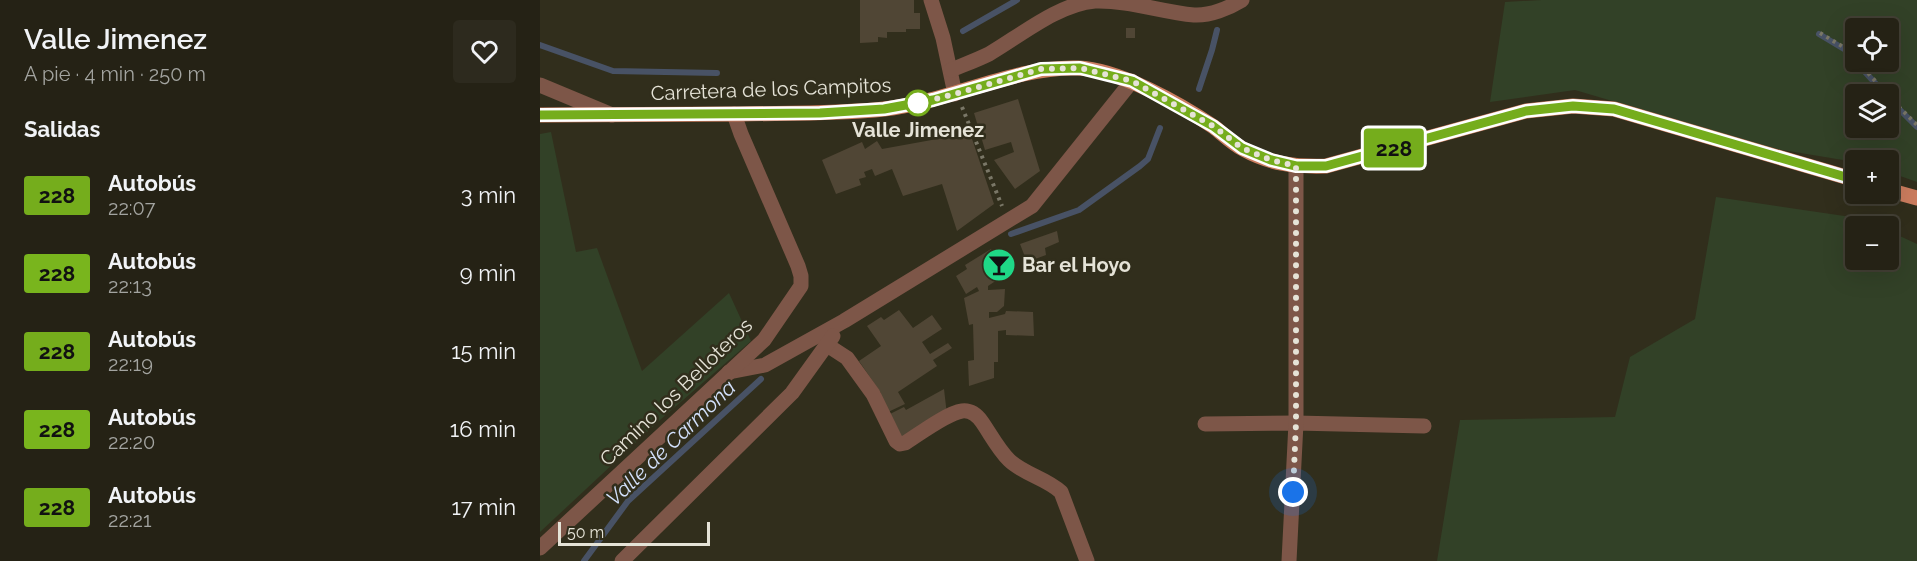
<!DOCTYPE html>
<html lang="es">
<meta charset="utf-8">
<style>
body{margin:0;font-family:Raleway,sans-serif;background:#2d2a1e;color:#f1f3f6;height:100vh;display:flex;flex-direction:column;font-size:22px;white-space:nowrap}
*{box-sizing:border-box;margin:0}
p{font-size:20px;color:#a3a4a0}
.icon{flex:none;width:33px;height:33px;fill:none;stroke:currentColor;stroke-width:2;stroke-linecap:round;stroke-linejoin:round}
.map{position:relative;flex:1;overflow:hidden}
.panel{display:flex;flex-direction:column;background:#252215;width:540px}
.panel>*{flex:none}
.badge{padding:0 12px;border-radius:4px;font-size:21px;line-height:39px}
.fabs{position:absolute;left:1305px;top:18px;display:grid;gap:12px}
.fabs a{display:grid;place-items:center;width:54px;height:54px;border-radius:6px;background:#252215;box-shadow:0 6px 24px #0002,0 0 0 2px #423f34;font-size:30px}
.scale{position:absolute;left:18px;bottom:15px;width:152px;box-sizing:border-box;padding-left:6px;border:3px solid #e5e3d7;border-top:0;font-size:16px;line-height:21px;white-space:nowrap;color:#e5e3d7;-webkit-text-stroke:4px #312e1c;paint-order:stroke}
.you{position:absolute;width:30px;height:30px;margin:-15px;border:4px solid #fff;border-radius:50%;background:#1a73e8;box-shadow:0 0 0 9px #1a73e833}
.map>.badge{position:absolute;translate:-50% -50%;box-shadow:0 0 0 3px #fff}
h2{padding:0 24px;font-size:22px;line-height:54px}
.round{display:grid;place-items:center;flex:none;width:63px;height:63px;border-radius:6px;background:#2d2a1e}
.head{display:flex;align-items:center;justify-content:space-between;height:102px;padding:0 24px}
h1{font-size:28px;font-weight:600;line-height:45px}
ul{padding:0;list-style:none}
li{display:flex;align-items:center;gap:18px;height:78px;padding:0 24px}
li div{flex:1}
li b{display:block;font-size:22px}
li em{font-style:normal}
li .badge{min-width:66px;font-weight:700;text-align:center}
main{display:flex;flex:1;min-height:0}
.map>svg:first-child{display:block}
.green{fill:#324127;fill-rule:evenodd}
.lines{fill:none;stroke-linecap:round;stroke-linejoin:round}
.stream{stroke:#485265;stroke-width:6}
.building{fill:#504635}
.path{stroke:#7a7767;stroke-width:4;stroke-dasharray:3 4.5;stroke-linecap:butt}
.minor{stroke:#7d5648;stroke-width:15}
.major{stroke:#cb7c5e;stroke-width:15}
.line-casing{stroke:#fff;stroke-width:14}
.line{stroke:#75ad1c;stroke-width:9}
.walk{stroke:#e5e3d7;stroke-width:6;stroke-dasharray:0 10.8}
.stop-dot{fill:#fff;stroke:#75ad1c;stroke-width:3}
.labels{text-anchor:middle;stroke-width:5;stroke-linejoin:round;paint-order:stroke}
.street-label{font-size:20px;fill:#e5e3d7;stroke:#312e1c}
.stop-label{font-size:20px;font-weight:bold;fill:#e5e3d7;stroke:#312e1c}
.poi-label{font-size:20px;font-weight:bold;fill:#e5e3d7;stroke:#312e1c;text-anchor:start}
.water-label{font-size:21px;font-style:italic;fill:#d3e1fc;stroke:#312e1c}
</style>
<main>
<section class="panel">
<div class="head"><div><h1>Valle Jimenez</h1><p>A pie · 4 min · 250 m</p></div><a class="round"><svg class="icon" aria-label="heart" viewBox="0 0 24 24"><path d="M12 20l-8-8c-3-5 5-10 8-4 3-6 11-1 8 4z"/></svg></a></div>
<h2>Salidas</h2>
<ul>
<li><span class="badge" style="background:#75ad1c;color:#111">228</span><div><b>Autobús</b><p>22:07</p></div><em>3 min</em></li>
<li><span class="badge" style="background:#79b51d;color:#111">228</span><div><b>Autobús</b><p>22:13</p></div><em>9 min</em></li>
<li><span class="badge" style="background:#75ad1c;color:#111">228</span><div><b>Autobús</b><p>22:19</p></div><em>15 min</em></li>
<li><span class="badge" style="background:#79b51d;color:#111">228</span><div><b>Autobús</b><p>22:20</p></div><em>16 min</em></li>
<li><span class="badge" style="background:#75ad1c;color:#111">228</span><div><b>Autobús</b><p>22:21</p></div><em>17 min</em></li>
</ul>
</section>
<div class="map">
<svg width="1377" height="561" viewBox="0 0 1377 561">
<rect width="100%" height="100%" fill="#312e1c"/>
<!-- green -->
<g class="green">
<path d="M1002,0h375v182l-28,-10 -1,-12h-32l-1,2 -84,-14 -196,-58 -85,12 15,-100zM1316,28h32v34h-32zM1316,94h32v34h-32z"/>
<polygon points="11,132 36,252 57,248 102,371 189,293 211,341 120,420 0,532 0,134"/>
<polygon points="1176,197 1318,218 1337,226 1316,226 1316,260 1348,260 1349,231 1377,244 1377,561 897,561 920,420 1075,417 1090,357 1155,319"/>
</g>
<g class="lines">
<!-- stream -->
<g class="stream">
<polyline points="423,31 477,0"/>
<polyline points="1279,34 1309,52 1316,61"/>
<polyline points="0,45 73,71 177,73"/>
<polyline points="1316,62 1345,94"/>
<polyline points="659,89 672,50 677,30"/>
<polyline points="1348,98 1377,127"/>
<polyline points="471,234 539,210 600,166 608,159 620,128"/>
<polyline points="44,561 88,501 221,379"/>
</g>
</g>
<!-- building -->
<g class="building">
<polygon points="320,0 374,0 374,13 380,13 380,29 366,29 366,32 347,32 347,38 338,37 338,42 320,43"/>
<rect x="586" y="28" width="9" height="10"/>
<polygon points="478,99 500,171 475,189 454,160 474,152 471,142 445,150 434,113"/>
<polygon points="430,133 454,204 417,231 402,184 363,196 352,169 335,176 332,169 324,172 326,177 319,179 321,185 296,194 282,160 322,142 325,149 337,141 342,149"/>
<polygon points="517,231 519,242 505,248 506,255 487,262 480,244"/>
<polygon points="451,249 466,274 448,286 448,290 465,289 464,306 457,312 449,312 449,318 465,314 466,311 493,312 494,336 466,335 466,330 458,331 458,362 454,362 454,378 429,386 428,361 434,360 433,324 429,325 424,298 439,291 437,287 426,294 416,276 427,269 425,265"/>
<polygon points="359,310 373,328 392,315 402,329 382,342 390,354 408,343 412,348 393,360 397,366 358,392 365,404 346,413 338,394 341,393 319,361 341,346 327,326 341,317 344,320"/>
<polygon points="404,389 407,415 360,440 348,415 364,407 366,410"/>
</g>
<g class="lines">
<!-- path -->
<g class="path">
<polyline points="1280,33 1310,51 1316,59"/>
<polyline points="1318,62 1347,94"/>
<polyline points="1348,96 1377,125"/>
<polyline points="422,107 462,206"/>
</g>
<!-- minor -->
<g class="minor">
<polyline points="391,0 403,38 415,94"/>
<path d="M411,70c12,-5 26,-10 38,-16 31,-18 69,-50 106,-53 34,-1 66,11 99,14 16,1 35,-7 48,-15"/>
<polyline points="0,85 72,115"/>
<path d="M287,345l20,13 26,36 23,47 4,3 5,-1c13,-8 42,-30 57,-32 8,-1 15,4 20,11 9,13 16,27 27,38 14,14 37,18 52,32l26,69"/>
<polyline points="189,372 225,365 304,321 492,206 592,81"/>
<polyline points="665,424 756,423 884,426"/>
<polyline points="0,548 224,340 261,286 261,276 258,266 201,134 194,114"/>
<polyline points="82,561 252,393 293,336"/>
<polyline points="749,561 756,423 756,167"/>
</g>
<!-- major -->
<g class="major">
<path d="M0,115c66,0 133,-1 199,-1 48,-1 97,0 145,-5 65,-7 130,-43 194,-41 40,1 102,36 136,59 9,7 18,16 29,22 27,15 52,18 83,17l200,-55 47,-5 41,3 242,71"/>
<polyline points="1348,190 1377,198"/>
</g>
</g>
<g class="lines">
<!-- line casing -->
<g class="line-casing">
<polyline id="line" points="0,115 280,113 344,109 393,100 501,69 540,68 592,81 673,126 702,148 731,160 756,166 786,166 986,111 1033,106 1074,109 1316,180"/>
</g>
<!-- line -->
<use href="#line" class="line"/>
<!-- walk -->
<polyline class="walk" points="378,103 372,105 415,94 501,69 540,68 592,81 673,126 702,148 731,160 756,166 756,423 753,492"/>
</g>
<!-- icons -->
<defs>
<g id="bar-disc" transform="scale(1.725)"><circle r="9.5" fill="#1fd887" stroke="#312e1c"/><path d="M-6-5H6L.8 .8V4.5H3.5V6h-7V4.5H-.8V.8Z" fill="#111"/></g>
</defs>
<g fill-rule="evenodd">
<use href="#bar-disc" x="459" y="265"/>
</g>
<!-- markers -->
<circle class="stop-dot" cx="378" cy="103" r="12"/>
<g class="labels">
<!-- street labels -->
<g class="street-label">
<text transform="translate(231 89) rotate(-2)" y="7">Carretera de los Campitos</text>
<text transform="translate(136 392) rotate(-44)" y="7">Camino los Belloteros</text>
</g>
<!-- stop labels -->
<g class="stop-label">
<text x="378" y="137">Valle Jimenez</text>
</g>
<!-- poi labels -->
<g class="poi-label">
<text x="482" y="272">Bar el Hoyo</text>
</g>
<!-- water labels -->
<g class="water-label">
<text transform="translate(131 443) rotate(-44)" y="7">Valle de Carmona</text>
</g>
</g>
</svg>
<div class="fabs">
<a><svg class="icon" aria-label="locate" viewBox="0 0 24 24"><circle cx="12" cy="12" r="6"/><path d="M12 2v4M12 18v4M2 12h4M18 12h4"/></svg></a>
<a><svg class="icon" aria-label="layers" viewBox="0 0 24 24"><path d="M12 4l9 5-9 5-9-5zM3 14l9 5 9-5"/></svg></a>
<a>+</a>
<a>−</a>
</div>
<div class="scale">50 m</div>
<div class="you" style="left:753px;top:492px"></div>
<b class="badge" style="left:854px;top:148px;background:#75ad1c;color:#111">228</b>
</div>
</main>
